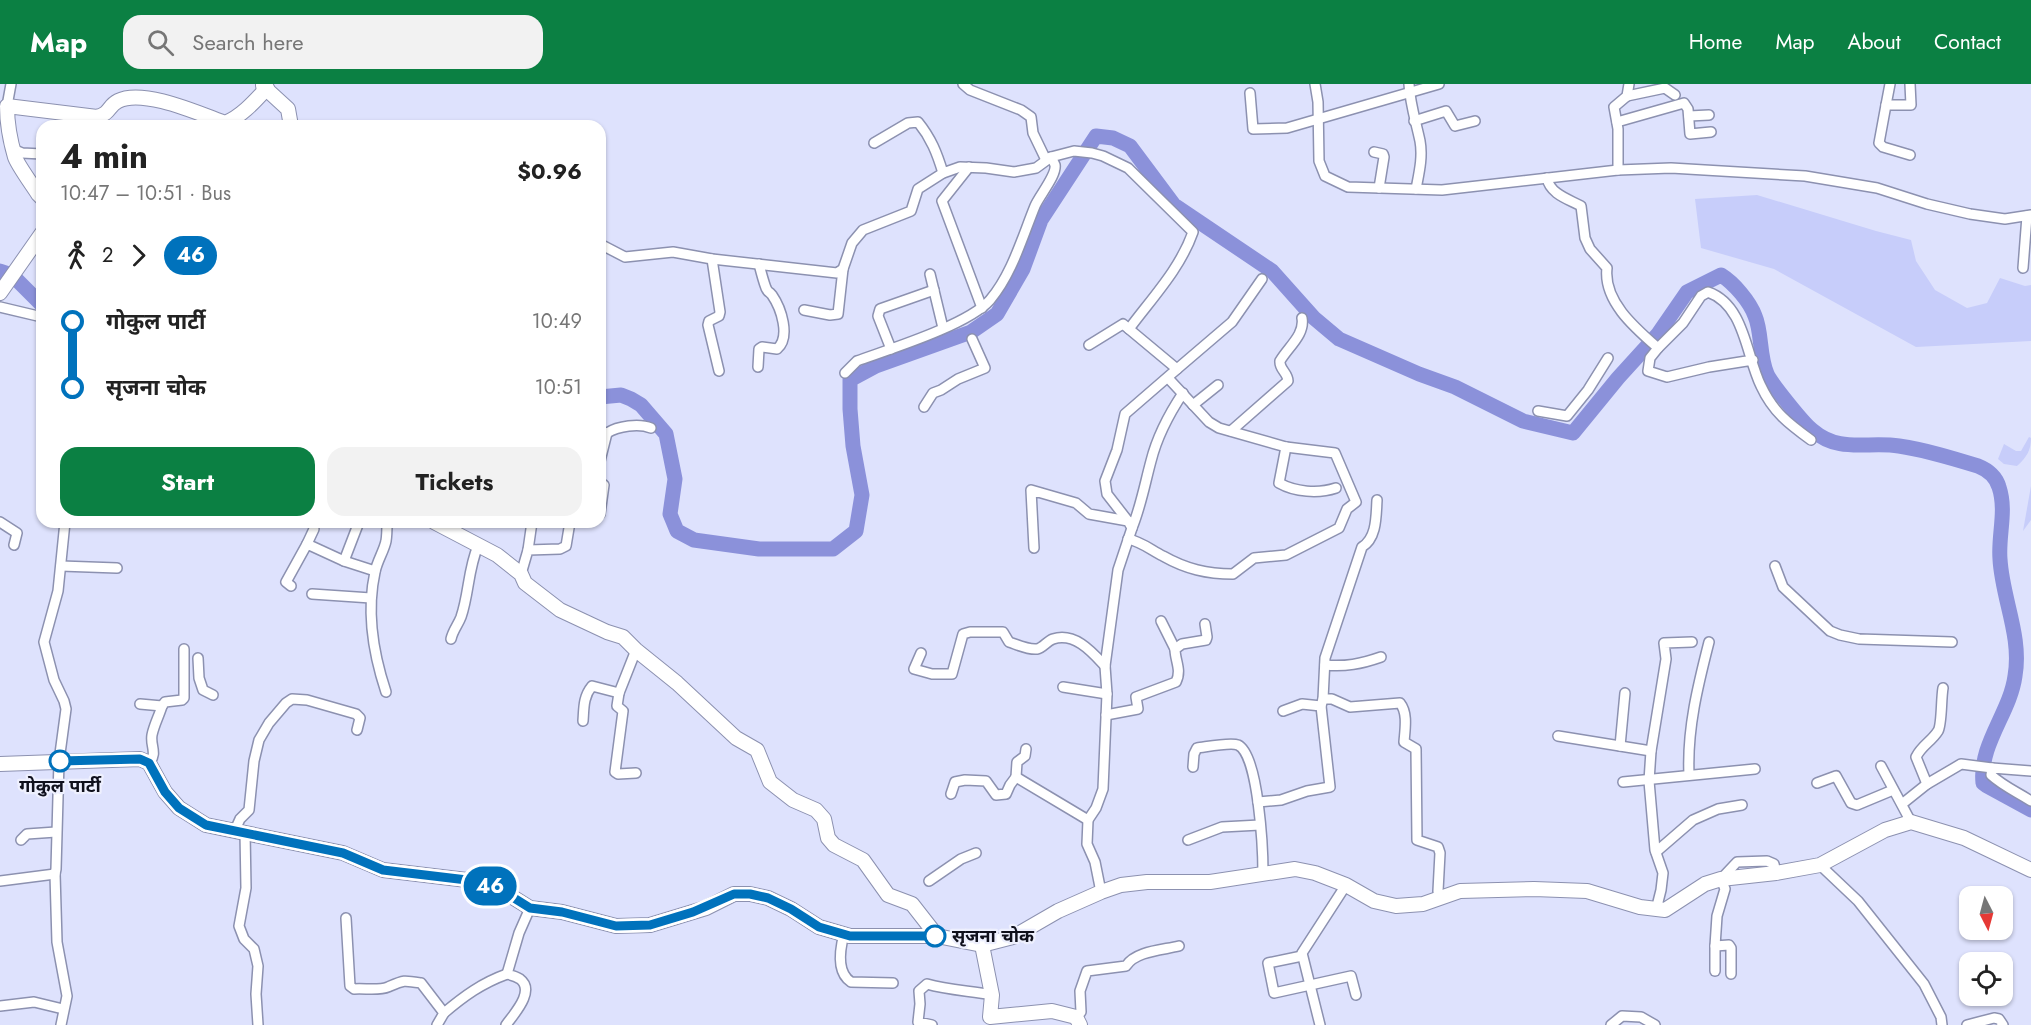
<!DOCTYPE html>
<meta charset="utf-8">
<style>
body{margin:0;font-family:Jost,"Noto Sans Devanagari",sans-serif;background:#f2f2f2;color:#222;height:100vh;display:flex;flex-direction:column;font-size:22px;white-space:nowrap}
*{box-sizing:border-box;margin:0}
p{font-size:20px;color:#767676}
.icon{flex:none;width:33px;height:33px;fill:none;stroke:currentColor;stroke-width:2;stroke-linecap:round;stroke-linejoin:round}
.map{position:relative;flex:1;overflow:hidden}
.sheet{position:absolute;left:36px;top:36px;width:570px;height:408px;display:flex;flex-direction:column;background:#fff;border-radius:18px;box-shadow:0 2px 4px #0004}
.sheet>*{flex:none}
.badge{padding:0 12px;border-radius:20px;font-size:21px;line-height:39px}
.needle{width:39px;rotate:174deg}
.fabs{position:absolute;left:1959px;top:802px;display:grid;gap:12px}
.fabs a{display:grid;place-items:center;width:54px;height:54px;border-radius:12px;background:#fff;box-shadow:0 2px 4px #0004;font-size:30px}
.map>.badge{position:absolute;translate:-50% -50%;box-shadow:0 0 0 3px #fff}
.legs{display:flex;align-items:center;gap:9px;height:66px;padding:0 24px;font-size:20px}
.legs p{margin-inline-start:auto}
.overview{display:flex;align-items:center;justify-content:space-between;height:102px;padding:0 24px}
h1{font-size:33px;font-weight:700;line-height:45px}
.button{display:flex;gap:12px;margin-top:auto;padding:12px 24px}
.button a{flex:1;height:69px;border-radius:18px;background:#0b8043;color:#fff;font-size:24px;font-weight:700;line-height:69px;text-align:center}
.button a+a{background:#f2f2f2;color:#222}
ul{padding:0 24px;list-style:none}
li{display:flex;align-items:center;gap:21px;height:66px;font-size:22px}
li i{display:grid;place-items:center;width:9px;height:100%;margin:0 8px;background:currentColor}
li i::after{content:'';width:15px;height:15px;margin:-8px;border:4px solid;border-radius:50%;background:#fff}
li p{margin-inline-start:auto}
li:first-child i{background:linear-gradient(#0000 50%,currentColor 0)}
li:last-child i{background:linear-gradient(currentColor 50%,#0000 0)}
header{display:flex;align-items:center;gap:36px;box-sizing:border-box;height:84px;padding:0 30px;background:#0b8043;color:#fff}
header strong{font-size:28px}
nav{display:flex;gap:33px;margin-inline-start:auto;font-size:21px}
.search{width:420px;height:54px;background:#f2f2f2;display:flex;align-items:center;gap:15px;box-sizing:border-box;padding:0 21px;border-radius:18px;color:#767676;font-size:22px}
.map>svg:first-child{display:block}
.green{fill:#c7cdfa}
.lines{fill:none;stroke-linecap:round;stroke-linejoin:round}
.river{stroke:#8b91da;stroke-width:15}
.street-casing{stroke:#8c91b0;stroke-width:12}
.secondary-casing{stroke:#8c91b0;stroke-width:16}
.street{stroke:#fff;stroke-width:9}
.secondary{stroke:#fff;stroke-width:14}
.line-1-casing{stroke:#fff;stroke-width:14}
.line-1{stroke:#0072bc;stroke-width:9}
.stop-1-dot{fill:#fff;stroke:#0072bc;stroke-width:3}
.labels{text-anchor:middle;stroke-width:4.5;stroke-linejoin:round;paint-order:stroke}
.stop-label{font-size:18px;font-weight:bold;fill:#0f101c;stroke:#eef0fe}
</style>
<header>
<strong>Map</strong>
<div class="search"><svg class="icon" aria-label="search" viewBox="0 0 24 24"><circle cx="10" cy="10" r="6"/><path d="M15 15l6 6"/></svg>Search here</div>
<nav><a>Home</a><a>Map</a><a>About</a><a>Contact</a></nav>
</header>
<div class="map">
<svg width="2031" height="941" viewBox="0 0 2031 941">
<rect width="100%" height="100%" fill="#dee2fd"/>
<!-- green -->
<g class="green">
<polygon points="1757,111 1876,147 1911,156 1916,177 1935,206 1967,224 1987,219 2000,194 2025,202 2031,201 2031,257 1916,263 1774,185 1701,164 1695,115"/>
<path d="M2029,353l2,1c0,12 -4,19 -14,28l-13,-2 -6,-5 6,-15 12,7h5z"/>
<polygon points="2031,402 2031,436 2023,447"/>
</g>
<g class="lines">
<!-- river -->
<g class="river">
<polyline points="0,187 12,191 42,221"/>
<path d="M600,313l21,-2 10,4 10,6 25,29 9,45 -5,35 7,17 17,9 65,9h74l23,-18 6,-36 -9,-49 -3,-37v-29l26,-14 95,-34 26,-18 26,-45 18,-49 55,-84 17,2 17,8 44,59 98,66 42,47 25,21 80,35 36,13 68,34 50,12 45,-55 40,-44 29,-42 34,-17c13,8 29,27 34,41 7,16 4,39 12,58 4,9 36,49 45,56 28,24 55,11 87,16 27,4 53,12 79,20 10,4 18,11 21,21 8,24 -1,48 1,72 2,39 22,77 15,117 -5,37 -36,68 -32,107l4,3 44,24"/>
</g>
<!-- street casing -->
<g class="street-casing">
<g id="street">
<polyline points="963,0 970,6 1021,26 1031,33 1033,49 1046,76"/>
<polyline points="1315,0 1318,18 1319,77 1325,92 1348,103 1442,106 1618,86 1671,84 1805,92 1877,104 1927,120 1970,130 2005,135 2031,131"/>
<path d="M1409,0c1,20 7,38 11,57 3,16 -1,32 -4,48"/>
<polyline points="1250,9 1253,45 1287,44 1439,0"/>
<polyline points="1627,12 1665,4 1675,11"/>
<polyline points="1886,21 1890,0"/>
<polyline points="7,22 11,0"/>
<polyline points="1689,32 1709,31"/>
<polyline points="1414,37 1446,27 1455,42 1475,37"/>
<polyline points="1617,38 1684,19 1688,25 1690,50 1711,48"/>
<path d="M874,59l34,-20 10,-1c13,16 19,31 25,51"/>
<polyline points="15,66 22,69 42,70"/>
<polyline points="1374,68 1383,70 1384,73 1379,104"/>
<polyline points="1910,71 1883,63 1879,59 1886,21 1911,21 1910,0"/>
<polyline points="969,83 942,117 982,224"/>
<polyline points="1618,86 1618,45 1614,23 1627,12 1629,0"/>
<path d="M1547,94c3,16 21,21 34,28l4,32 5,11 17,19c-4,33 28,60 51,80"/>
<path d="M600,160l25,13 48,-5 39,7 125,14 6,-4 9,-26 11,-13 48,-19 7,-22 25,-16 17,-6 26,1 28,4 22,-4 15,-11 23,-6 18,2 11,3 25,12 65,64c-13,37 -41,66 -64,97l-6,-5 -34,21"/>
<polyline points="712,175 720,228 719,232 709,237 708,241 719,287"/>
<polyline points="2023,184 2027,132"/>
<polyline points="930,190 943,244"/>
<polyline points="0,223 42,233"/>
<polyline points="804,226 830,231 838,230 843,185"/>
<polyline points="891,265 878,232 880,225 934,206"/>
<path d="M1753,276l-44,7 -42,10 -19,-6 2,-13 8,-10 25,-25 18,-27 7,-4c37,13 38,64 53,94 12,26 28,38 50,54"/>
<path d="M758,283l1,-18 3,-2 15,2c14,-12 4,-41 -5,-54 -4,-5 -3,-1 -6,-7 -3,-8 -5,-16 -7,-24"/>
<polyline points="1177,285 1232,238 1262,195"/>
<path d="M845,289l12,-12c33,-12 111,-36 133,-61 22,-26 32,-62 45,-94 4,-10 22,-31 20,-41 -1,-3 -3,-5 -4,-8"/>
<polyline points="1193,321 1218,301"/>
<polyline points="924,323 933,309 941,306 958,295 985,284 972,255"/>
<polyline points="1538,327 1567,332 1588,306 1608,274"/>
<path d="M1231,347l57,-50c0,-8 -9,-12 -8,-20 8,-14 25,-26 22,-43"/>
<path d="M600,348l7,1c11,-7 32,-10 44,-5"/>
<path d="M1286,363l-7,36c16,9 39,11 57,5"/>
<polyline points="600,377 607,349"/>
<polyline points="600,398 604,401 600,430"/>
<polyline points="1128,437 1107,410 1105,397 1117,366 1125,330 1177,285 1129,245"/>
<polyline points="0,438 17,449 14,461"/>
<polyline points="359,438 344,477 375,487"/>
<path d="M1132,444c9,-22 13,-45 19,-67 6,-24 18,-47 32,-68"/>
<path d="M1128,455c14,3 23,11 35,17 23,13 44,18 70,18l21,-16 32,-3 53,-27 8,-19 9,-7 -21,-49 -49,-6 -67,-19 -10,-6 -41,-44"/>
<polyline points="307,460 314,445"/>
<polyline points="1034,464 1031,406 1076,419 1089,430 1128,437 1132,444 1118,486 1105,582 1107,610 1103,705 1096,724 1088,736 1087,760 1095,778 1101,808"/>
<polyline points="528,466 532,438"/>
<polyline points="61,482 117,484"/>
<polyline points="1775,482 1783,503 1830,547 1840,551 1859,555 1952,558"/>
<polyline points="521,490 528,466 560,465 566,462 570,438"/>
<polyline points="291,502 286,498 307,460 344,477"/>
<polyline points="312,510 371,514"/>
<polyline points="1161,537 1175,565"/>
<path d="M451,555c2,-9 7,-14 10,-22 8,-23 7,-48 17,-71"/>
<path d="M921,569l-7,16 18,5h20l11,-40 7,-2h33l6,10c9,3 19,8 28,7 6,-1 10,-8 16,-10 22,-7 39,13 52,27"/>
<polyline points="198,574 199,594 203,606 213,611"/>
<path d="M1325,581c20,2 36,-1 56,-8"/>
<polyline points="1063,603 1107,610"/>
<path d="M386,608c-13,-39 -20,-79 -11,-120 2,-11 9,-21 11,-31 1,-6 1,-13 1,-19"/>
<polyline points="619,609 617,622 623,627 615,688 618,690 636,689"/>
<polyline points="1625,609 1620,662 1651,667"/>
<path d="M1323,615h9l18,8 50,-4c8,10 5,26 4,39l12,7 1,91 21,7 2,6 -2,38 1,8"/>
<polyline points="140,620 162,622"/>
<polyline points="1283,627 1302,620 1321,622"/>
<path d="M1106,631l32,-6 -2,-12 40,-15c6,-12 -1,-21 -1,-33l7,-5 24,-4 1,-3 -2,-13"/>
<path d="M583,637c1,-13 0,-24 9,-35l27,7 17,-43"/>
<polyline points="1558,652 1620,662"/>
<path d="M149,679c9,-10 1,-17 3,-28 2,-10 7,-19 10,-29l3,-4 17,-2 2,-2v-49"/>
<polyline points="1881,682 1911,738"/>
<path d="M1193,683l1,-13 3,-6c9,-1 33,-6 41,-3 21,10 25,107 25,129"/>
<path d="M2031,687l-39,-3 -1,7c12,11 26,17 40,26"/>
<path d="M1689,690c-2,-45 9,-89 20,-132"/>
<polyline points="1016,693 1017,678 1025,672 1026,665"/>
<polyline points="1623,698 1755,685"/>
<polyline points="1817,699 1836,692 1851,719 1857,721 1893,706"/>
<path d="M1927,700l-11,-27c6,-12 15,-15 22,-26 4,-6 3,-32 5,-43"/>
<polyline points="951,710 955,698 965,696 986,697 996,711 1006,710 1010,701 1016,693 1088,736"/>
<path d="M1258,718l23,-2 26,-9 23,-4 -9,-81 2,-7 2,-41 37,-111c15,-9 14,-31 15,-47"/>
<polyline points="1902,720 1927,700 1961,680 1992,684"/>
<polyline points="235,746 240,735 249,726 254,677 259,656 269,639 286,619 292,615 307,616 356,630 360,634 357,646"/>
<polyline points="245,748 246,804 239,842 244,855 254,865 258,882 256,910 258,941"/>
<polyline points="21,756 27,750 56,748"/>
<polyline points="1188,756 1222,743 1260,741"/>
<polyline points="1656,768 1693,736 1718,725 1742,721"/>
<polyline points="1820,781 1858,817 1924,900 1941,933 1942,941"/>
<polyline points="0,797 55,790"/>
<polyline points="929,797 961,775 976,769"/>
<polyline points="1656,826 1661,806 1663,789 1655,766 1649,697 1651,667 1666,575 1664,559 1692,558"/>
<path d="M346,834l4,68 4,3c10,-1 25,2 34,-2 16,-7 15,-7 33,-4l23,30 -7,12"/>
<path d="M844,850c-4,15 -8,38 7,48l42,1"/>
<polyline points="1715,862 1715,887"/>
<polyline points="1302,872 1268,879 1274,909 1351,892 1356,911"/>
<polyline points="1731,890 1731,864 1729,861 1715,862 1717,832 1725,805 1721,795 1737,778 1767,777 1774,780 1776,789"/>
<polyline points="0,922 34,918 63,925"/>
<path d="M444,929c20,-17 38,-30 63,-39"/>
<path d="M1076,933l5,-5 -1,-21 7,-20 39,-5c9,-15 37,-16 53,-20"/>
<polyline points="61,941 67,912 57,858 55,790 56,785 59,677 66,625 64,617 54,596 44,558 58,507 65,438"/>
<path d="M506,941c7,-10 30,-34 14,-46 -3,-2 -9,-4 -13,-5l12,-41 11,-25"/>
<path d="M932,941l-14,-3 2,-18 -1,-13 8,-7c20,6 44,7 65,11"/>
<polyline points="1320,941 1302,869 1346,801"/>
<polyline points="1611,941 1622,932 1641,933 1655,941"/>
<polyline points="1967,941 1994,934 1999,935 2003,941"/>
</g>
</g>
<!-- secondary casing -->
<g class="secondary-casing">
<g id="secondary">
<polyline points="263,0 263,2 288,25 291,42"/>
<path d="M42,114l-4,-4c-5,-8 -21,-30 -23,-37 -5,-17 -8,-33 -8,-51l90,11c14,-4 11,-11 21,-16 25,-13 82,13 107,22 16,-6 30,-22 42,-35"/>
<polyline points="0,209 42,149"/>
<polyline points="434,438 497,471 521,490 525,499 560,526 607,548 623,553 636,566 677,599 736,654 757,666 770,698 793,716 816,726 824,735 828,754 834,761 863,776 888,811 912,820 937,852"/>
<polyline points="0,680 140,675 149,679 165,708 179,724 206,741 343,769 383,786 467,796 498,804 530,824 562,828 616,842 650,841 706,824 734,810 750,810 768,814 791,825 819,843 850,852 937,852 982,861 1013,853 1058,827 1101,808 1121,801 1147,798 1210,798 1295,785 1315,789 1346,801 1374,817 1396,822 1423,820 1460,807 1534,805 1587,807 1640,823 1665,826 1705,800 1721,795 1776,789 1820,781 1885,746 1911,738 1964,754 2031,786"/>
<polyline points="982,861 992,911 990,933 1052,927 1076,933 1080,941"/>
</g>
</g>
<!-- street -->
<use href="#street" class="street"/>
<!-- secondary -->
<use href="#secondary" class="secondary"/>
</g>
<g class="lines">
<!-- line-1 casing -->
<g class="line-1-casing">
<polyline id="line-1" points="60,677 140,675 149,679 165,708 179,724 206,741 343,769 383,786 467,796 498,804 530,824 562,828 616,842 650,841 693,828 734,810 750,810 768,814 791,825 819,843 850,852 935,852"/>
</g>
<!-- line-1 -->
<use href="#line-1" class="line-1"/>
</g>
<!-- markers -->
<g class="stop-1-dot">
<circle cx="60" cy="677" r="10"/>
<circle cx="935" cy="852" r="10"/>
</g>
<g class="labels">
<!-- stop labels -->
<g class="stop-label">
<text x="60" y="708">गोकुल पार्टी</text>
<text x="952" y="858" text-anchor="start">सृजना चोक</text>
</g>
</g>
</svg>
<div class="fabs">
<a><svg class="needle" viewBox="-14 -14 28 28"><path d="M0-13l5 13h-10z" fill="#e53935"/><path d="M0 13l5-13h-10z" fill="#767676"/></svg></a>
<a><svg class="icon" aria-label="locate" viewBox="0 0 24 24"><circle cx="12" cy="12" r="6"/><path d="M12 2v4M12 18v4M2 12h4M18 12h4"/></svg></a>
</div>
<b class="badge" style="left:490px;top:802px;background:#0072bc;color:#fff">46</b>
<section class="sheet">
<div class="overview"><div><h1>4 min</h1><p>10:47 – 10:51 · Bus</p></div><b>$0.96</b></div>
<div class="legs"><svg class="icon" aria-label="walk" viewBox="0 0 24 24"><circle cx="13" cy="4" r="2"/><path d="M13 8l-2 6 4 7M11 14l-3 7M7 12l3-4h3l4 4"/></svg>2<svg class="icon" aria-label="forward" viewBox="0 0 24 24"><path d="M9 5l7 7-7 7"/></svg><b class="badge" style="background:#0072bc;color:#fff">46</b></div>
<ul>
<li><i style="color:#0072bc"></i><b>गोकुल पार्टी</b><p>10:49</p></li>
<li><i style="color:#0072bc"></i><b>सृजना चोक</b><p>10:51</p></li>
</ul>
<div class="button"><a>Start</a><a>Tickets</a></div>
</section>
</div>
